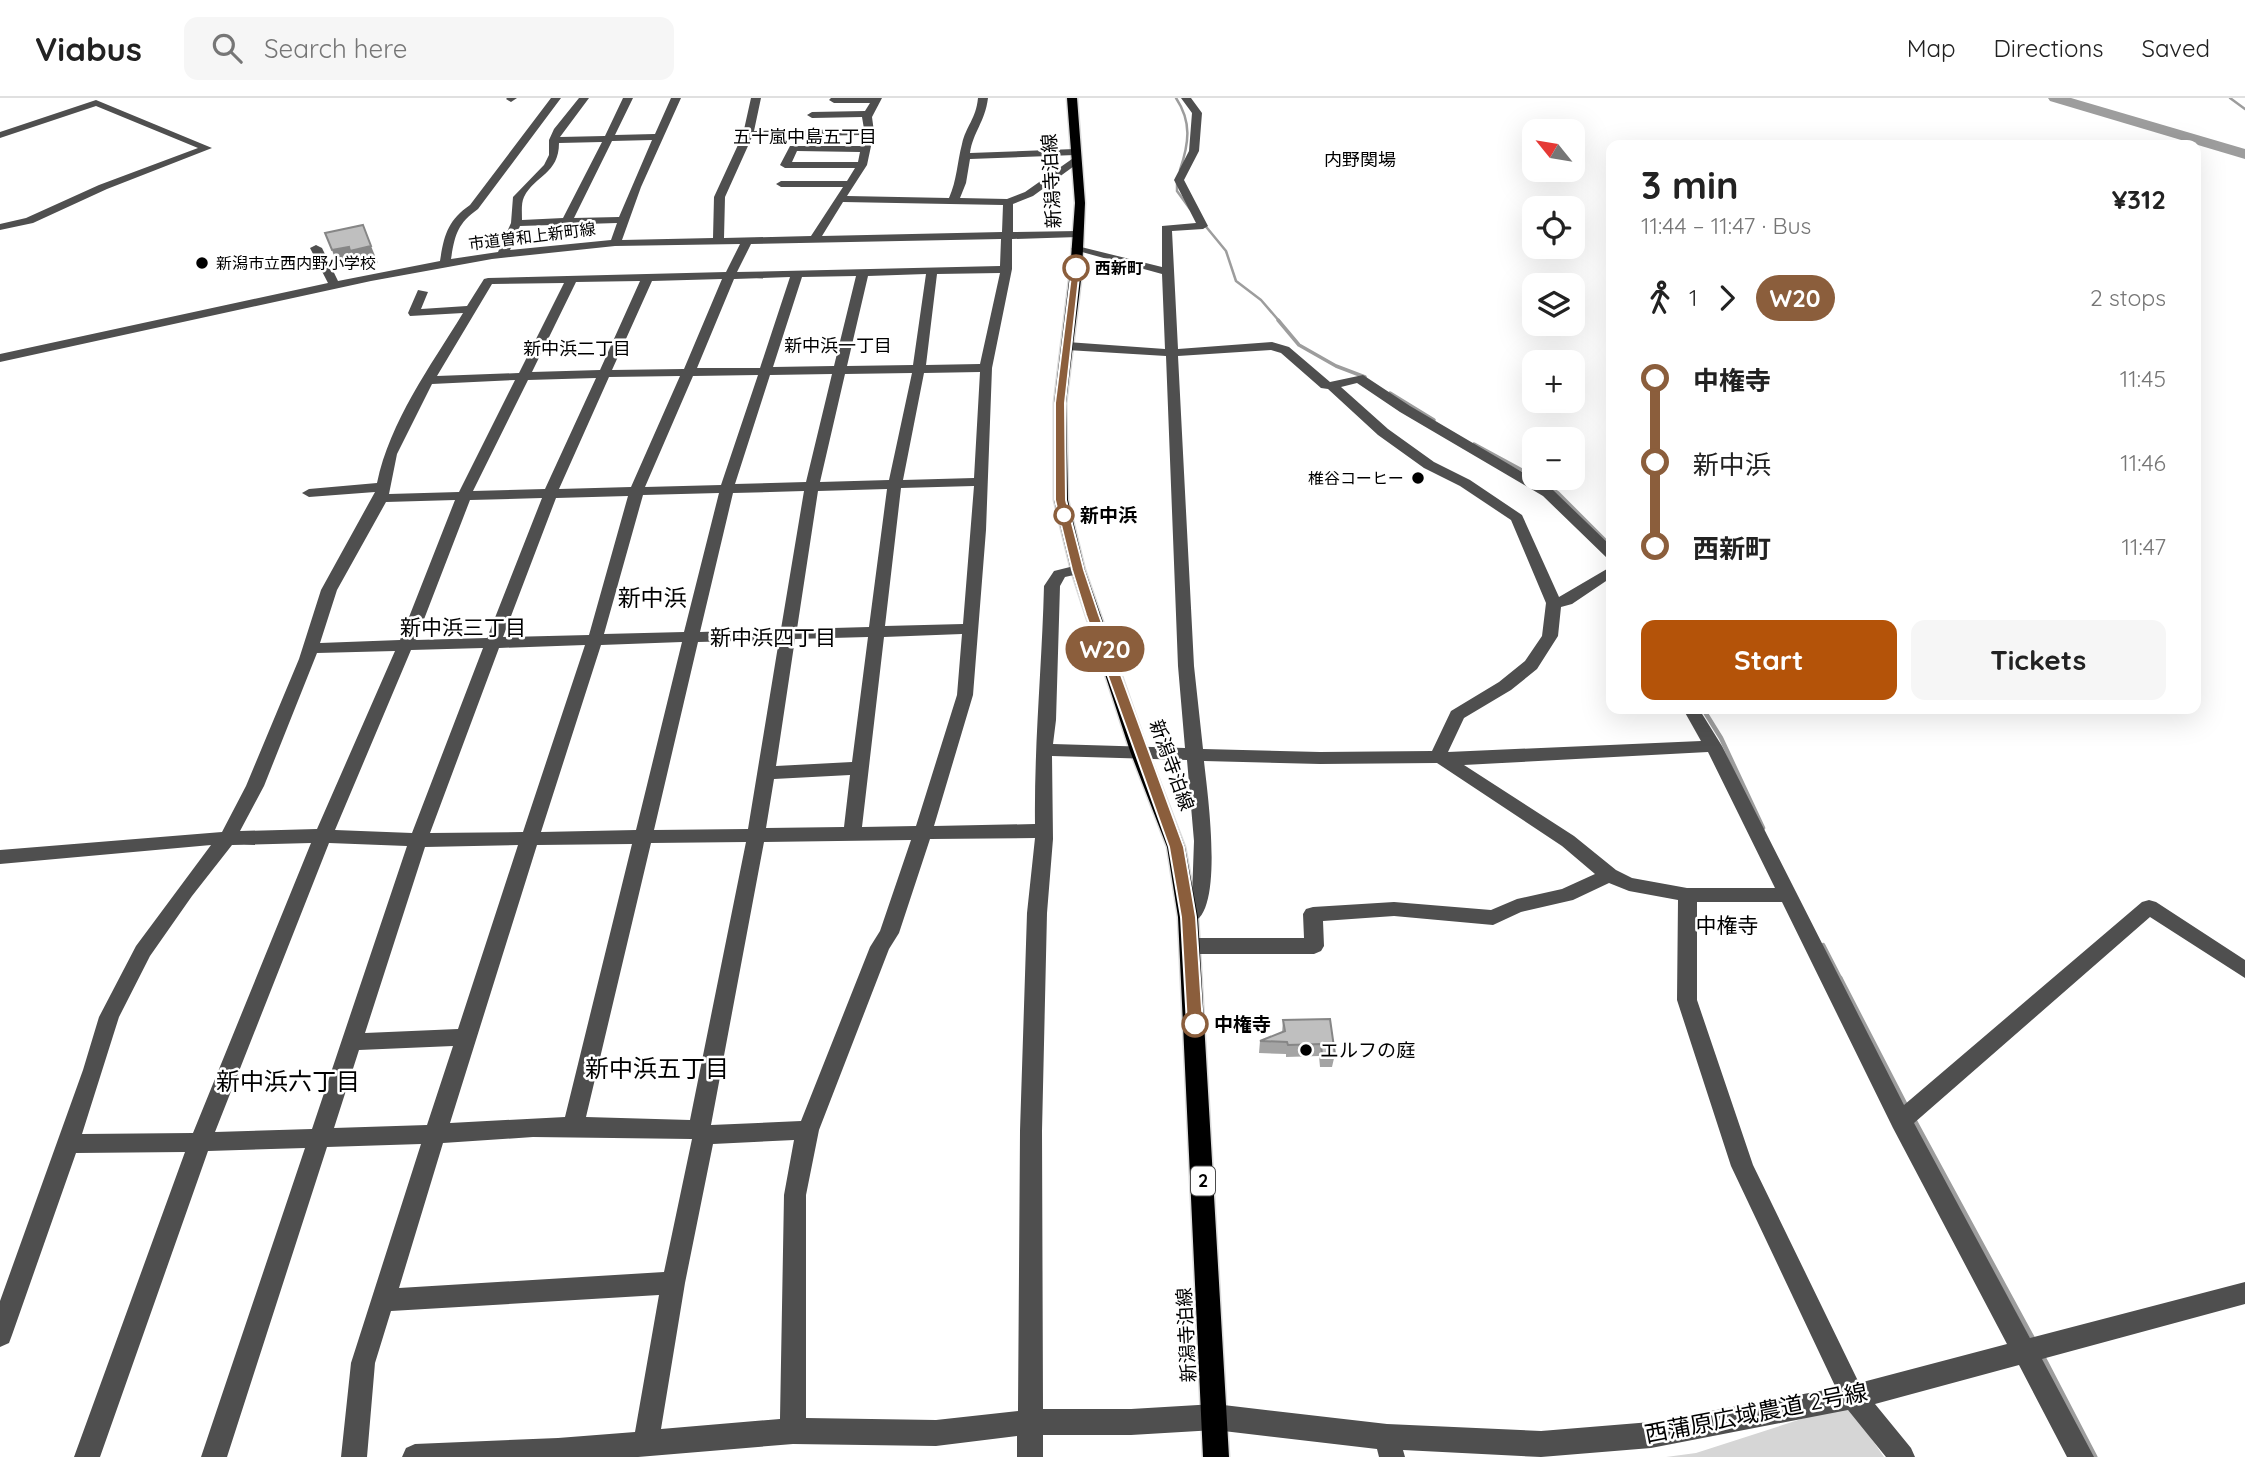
<!DOCTYPE html>
<meta charset="utf-8">
<style>
body{margin:0;font-family:Quicksand,"Noto Sans JP",sans-serif;background:#f6f6f6;color:#222;height:100vh;display:flex;flex-direction:column;font-size:26px;white-space:nowrap}
*{box-sizing:border-box;margin:0}
p{font-size:23px;color:#767676}
.icon{flex:none;width:38px;height:38px;fill:none;stroke:currentColor;stroke-width:2;stroke-linecap:round;stroke-linejoin:round}
.map{position:relative;flex:1;overflow:hidden}
.side{position:absolute;left:1606px;top:42px;width:595px;height:574px;display:flex;flex-direction:column;background:#fff;border-radius:14px;box-shadow:0 7px 28px #0002}
.side>*{flex:none}
.badge{padding:0 14px;border-radius:23px;font-size:24px;line-height:46px}
.needle{width:46px;rotate:300deg}
.tools{position:absolute;left:1522px;top:21px;display:grid;gap:14px}
.tools a{display:grid;place-items:center;width:63px;height:63px;border-radius:14px;background:#fff;box-shadow:0 7px 28px #0002;font-size:35px}
.map>.badge{position:absolute;translate:-50% -50%;box-shadow:0 0 0 4px #fff}
.legs{display:flex;align-items:center;gap:10px;height:77px;padding:0 35px;font-size:23px}
.legs p{margin-inline-start:auto}
.overview{display:flex;align-items:center;justify-content:space-between;height:119px;padding:0 35px}
h1{font-size:38px;font-weight:800;line-height:52px}
.action{display:flex;gap:14px;margin-top:auto;padding:14px 35px}
.action a{flex:1;height:80px;border-radius:14px;background:#b45309;color:#fff;font-size:28px;font-weight:800;line-height:80px;text-align:center}
.action a+a{background:#f6f6f6;color:#222}
ul{padding:0 35px;list-style:none}
li{display:flex;align-items:center;gap:24px;height:84px;font-size:26px}
li i{display:grid;place-items:center;width:10px;height:100%;margin:0 9px;background:currentColor}
li i::after{content:'';width:18px;height:18px;margin:-9px;border:5px solid;border-radius:50%;background:#fff}
li p{margin-inline-start:auto}
li:first-child i{background:linear-gradient(#0000 50%,currentColor 0)}
li:last-child i{background:linear-gradient(currentColor 50%,#0000 0)}
header{display:flex;align-items:center;gap:42px;box-sizing:border-box;height:98px;padding:0 35px;background:#fff;border-bottom:2px solid #e0e0e0}
header strong{font-size:33px}
nav{display:flex;gap:38px;margin-inline-start:auto;font-size:24px}
.search{width:490px;height:63px;background:#f6f6f6;display:flex;align-items:center;gap:18px;box-sizing:border-box;padding:0 24px;border-radius:14px;color:#767676;font-size:26px}
.map>svg:first-child{display:block}
.green{fill:#d6d6d6}
.lines{fill:none;stroke-linecap:round;stroke-linejoin:round}
.stream-far3{stroke:#9d9d9d;stroke-width:2.5}
.stream-far2{stroke:#9d9d9d;stroke-width:3.5}
.stream-far1{stroke:#9d9d9d;stroke-width:4.5}
.stream{stroke:#9d9d9d;stroke-width:5}
.river{fill:#9d9d9d;fill-rule:evenodd}
.major-casing{stroke:#dbdbdb;stroke-width:3}
.minor{fill:#4f4f4f;fill-rule:evenodd}
.major{fill:#000;fill-rule:evenodd}
.wall{fill:#a4a4a4}
.shaded-wall{fill:#868686}
.building{fill:#bfbfbf;stroke:#868686;stroke-width:2}
.line-1{fill:#8b5e3c;stroke:#fff;stroke-width:2}
.poi-dot{fill:#000;stroke:#fff;stroke-width:2.5}
.stop-1-dot{fill:#fff;stroke:#8b5e3c;stroke-width:3.5}
.labels{text-anchor:middle;stroke-width:5;stroke-linejoin:round;paint-order:stroke}
.far-street-label{font-size:16px;fill:#000;stroke:#fff}
.far-poi-label{font-size:16px;fill:#000;stroke:#fff;text-anchor:start}
.far-stop-label{font-size:16px;font-weight:bold;fill:#000;stroke:#fff;text-anchor:start}
.far-neighbourhood-label{font-size:18px;fill:#000;stroke:#fff}
.shield{fill:#fff;stroke:#4c4c4c;stroke-width:2}
.shield-label{font-size:18px;font-weight:bold;fill:#000}
.street-label{font-size:19px;fill:#000;stroke:#fff}
.stop-label{font-size:19px;font-weight:bold;fill:#000;stroke:#fff;text-anchor:start}
.poi-label{font-size:19px;fill:#000;stroke:#fff;text-anchor:start}
.neighbourhood-label{font-size:21px;fill:#000;stroke:#fff}
.quarter-label{font-size:23px;fill:#000;stroke:#fff}
.near-street-label{font-size:23px;fill:#000;stroke:#fff}
.near-neighbourhood-label{font-size:24px;fill:#000;stroke:#fff}
</style>
<header>
<strong>Viabus</strong>
<div class="search"><svg class="icon" aria-label="search" viewBox="0 0 24 24"><circle cx="10" cy="10" r="6"/><path d="M15 15l6 6"/></svg>Search here</div>
<nav><a>Map</a><a>Directions</a><a>Saved</a></nav>
</header>
<div class="map">
<svg width="2245" height="1359" viewBox="0 0 2245 1359">
<rect width="100%" height="100%" fill="#fff"/>
<!-- green -->
<polygon class="green" points="1848,1306 1884,1359 1666,1359 1696,1355"/>
<g class="lines">
<!-- stream-far3 -->
<g class="stream-far3">
<path d="M1176,0c16,24 13,45 4,72"/>
<polyline points="2230,0 2245,11"/>
<polyline points="1177,80 1177,93 1190,111"/>
<polyline points="1203,125 1226,153 1236,183 1261,202 1280,224"/>
</g>
<!-- stream-far2 -->
<g class="stream-far2">
<polyline points="1278,222 1299,247 1336,268 1365,279"/>
<polyline points="1390,295 1434,322"/>
<polyline points="1474,346 1535,379"/>
<polyline points="1536,380 1558,395 1612,449"/>
</g>
<!-- stream-far1 -->
<g class="stream-far1">
<polyline points="1703,611 1721,640 1763,730"/>
<polyline points="1823,847 1841,882"/>
</g>
<!-- stream -->
<g class="stream">
<polyline points="1840,880 1907,1010"/>
<polyline points="1913,1020 2034,1243"/>
<polyline points="2042,1257 2095,1359"/>
</g>
<!-- river -->
<polygon class="river" points="2048,0 2071,0 2245,51 2245,61 2050,3"/>
<!-- major casing -->
<g class="major-casing">
<polygon id="major" points="1067,0 1077,0 1085,105 1082,174 1066,305 1068,402 1085,472 1148,653 1185,749 1198,819 1229,1359 1203,1359 1178,819 1167,749 1130,653 1071,472 1054,402 1054,305 1070,174 1075,105"/>
</g>
<!-- minor -->
<g class="minor">
<polygon points="517,0 511,4 506,1 507,0"/>
<path d="M551,0h10l-83,111c-21,15 -23,26 -27,50l47,-7 13,-29 2,-26 31,-32 5,-10v-15l5,-11 25,-31h10l-29,39 45,-1 18,-38h10l-18,37 40,-1 16,-36h10l-40,89 -19,53 91,-2 1,-41 29,-63 8,-36h10l-7,33 110,-2 -2,-12 -50,1 -5,-3 5,-3 53,-1 5,-8h-36l-5,-3 2,-2h51l-10,19 2,15 -7,33 -20,31 102,2c8,-18 8,-35 13,-54 4,-18 14,-25 16,-46h10c-3,24 -15,34 -18,55l105,-4 5,3 -5,3 -105,4 -4,24 -6,15 47,1 18,-7 47,-33 9,2 -48,35 -20,8v28l65,-1 5,3 -5,3 -66,2v30l-20,99 -6,162 -13,165 -39,131 101,-2c-1,-79 7,-158 9,-238l10,-15 24,-6 7,5 -2,3 -18,4 -5,9 -4,134 -3,24 132,4 -7,-82 -12,-310 -99,-6 -6,-4 6,-4 98,7 -3,-75 -91,-25 6,-3 85,21v-41l34,-3 -22,-43 15,-29 3,-38 -11,-15h10l11,15 -3,38 -15,29 24,46 -5,3 -31,2 6,118 94,-7 17,5 41,35 33,-7 47,31 143,84 59,57v12l-5,-1 -64,-62 -143,-84 -43,-29 -16,4 47,42 46,33 36,18 52,35 37,82 53,-31v11l-40,27 -11,3 -3,29 -21,33 -26,21 -47,28 -16,34 253,-11 -18,-32h16l23,37 182,359 238,-203 7,-2 7,2 89,58v18l-95,-61 -236,206 116,215 215,-56v22l-203,55 52,98h-27l-48,-92 -144,39 36,44 4,9h-29l-38,-47 -197,38 -110,9 -138,-7 2,7h-26l-2,-8 -162,-19 -84,5h-88v22h-26v-21l-81,10 -143,-2 -155,13h-236l4,-9 9,-4 143,-6 77,-6 24,-137 -268,16 -16,52 -8,94h-26l10,-94 70,-219 -94,3 -100,310h-26l104,-309 -97,3 -108,306h-26l111,-305 -109,1 -64,182 -3,8 -9,4v-46l83,-231 16,-53 37,-71 75,-101 -211,19v-14l222,-18 24,-46 53,-127 22,-69 54,-98 -66,5 -7,-4 7,-4 68,-6c13,-62 53,-116 86,-170l-53,3 -2,-3 10,-23 10,2 -7,17 46,-3 17,-27 4,-1 238,-6 14,-28 -125,2 -123,13 -121,22 -371,81v-8l328,-71 -18,-35 6,-3 6,3 16,33 102,-20c4,-26 8,-41 30,-56zM863,37l-2,11h-71l-10,19 5,3h70l-8,13h-66l-5,3 5,3h62l-32,49 -87,2 1,-41 27,-60zM652,42l-33,77 -45,1 38,-77zM602,44l-39,76 -41,2c0,-7 -1,-17 2,-23 11,-22 35,-23 35,-54zM797,53l63,1 -2,10h-66zM843,104l160,3 -1,27 -180,4zM617,125l-6,17 -101,10 10,-24zM1001,141l-1,27 -263,6 14,-28zM1000,175l-20,91 -54,1 11,-91zM926,176l-13,91 -66,1 21,-90zM856,178l-22,90 -61,1 29,-90zM790,179l-30,91h-63l37,-89zM722,181l-38,90 -72,1 40,-89zM640,183l-40,89 -68,2 44,-90zM564,185l-45,90 -82,3 55,-92zM1271,252l10,3 40,35 7,1 50,46 46,33 36,18 51,34 35,83 -4,33 -17,25 -26,21 -48,29 -19,40 -112,1 -117,-3 -9,-83 -16,-310zM980,274l-6,106 -71,2 21,-107zM912,275l-23,107 -69,2 25,-108zM832,276l-26,108 -71,2 35,-109zM758,277l-37,110 -76,2 48,-111zM680,278l-49,111 -72,2 50,-112zM596,280l-51,111 -72,2 55,-111zM515,282l-56,112 -70,2 8,-40 35,-70zM974,388l-11,138 -78,2 16,-138zM887,391l-18,138 -72,2 21,-138zM804,393l-23,138 -81,3 33,-139zM719,395l-35,139 -80,2 39,-139zM628,398l-39,139 -86,2 53,-139zM542,400l-55,140 -71,2 54,-140zM455,402l-55,140 -80,3 17,-53 49,-88zM962,536l-5,61 -41,131 -54,1 22,-190zM868,539l-16,125 -76,4 19,-127zM779,542l-31,189 -94,1 44,-188zM682,544l-46,188 -95,2 60,-187zM585,547l-62,187 -93,1 69,-185zM483,550l-71,185 -77,-3 76,-180zM395,553l-78,178 -77,2 24,-45 53,-133zM1708,654l67,136h-88l-55,-10 -16,-8 -42,-34 -110,-71zM1052,658l135,4 7,81 -2,56 -14,20 3,5c49,16 25,-138 23,-161l116,3 117,-1 125,83 33,28 -33,15 -45,10 -26,11 -97,-8 -81,5 -7,2 -3,5 1,24h-114l-7,3 -3,5 3,5 7,3h124l7,-3 3,-5 -1,-25 71,-5 99,9 28,-13 52,-12 36,-17 20,8 49,9 -1,100 54,166 105,222 -185,34 -110,9 -154,-7 -172,-20 -84,5h-88l-1,-278 5,-218 6,-74zM850,677l-6,52 -78,1 8,-49zM1035,740l-8,75 -7,218 -2,280 -82,9 -130,-2v-223l13,-65 70,-181 10,-16 31,-94zM911,742l-31,91 -10,16 -69,174 -90,4 53,-283zM746,744l-56,278 -104,-3 65,-274zM311,745l-118,290 -111,1 37,-117 31,-61 42,-60 40,-51zM329,745l78,3 -95,283 -97,3zM632,746l-67,273 -115,6 87,-278zM518,747l-60,184 -93,4 60,-186zM1697,804h85l111,226 114,216 -148,39 -106,-218 -56,-165zM453,948l-26,79 -93,3 25,-78zM533,1039l159,2 -28,133 -265,16 44,-145zM794,1042l-10,55 -4,224 -119,10 24,-146 28,-139z"/>
<polygon points="96,2 212,50 107,91 33,125 0,132 0,126 26,120 99,87 198,50 96,8 0,40 0,34"/>
</g>
<!-- major -->
<use href="#major" class="major"/>
</g>
<!-- wall -->
<polygon class="wall" points="1330,921 1335,956 1332,969 1320,969 1319,958 1286,959 1286,956 1259,955 1260,943 1282,935 1283,922"/>
<!-- shaded-wall -->
<g class="shaded-wall">
<polygon points="371,148 378,165 357,169 350,153"/>
<polygon points="349,149 355,165 338,169 332,152"/>
</g>
<!-- building -->
<g class="building">
<polygon points="363,127 371,148 350,153 349,149 332,152 325,135"/>
<polygon points="1330,921 1335,956 1322,957 1321,946 1288,947 1287,944 1260,943 1285,933 1283,922"/>
</g>
<!-- line-1 -->
<polygon class="line-1" points="1076,168 1080,170 1065,305 1066,402 1084,472 1099,517 1184,749 1196,819 1203,926 1200,931 1189,931 1187,926 1181,819 1169,749 1086,517 1072,472 1055,402 1055,305 1072,170"/>
<!-- markers -->
<g class="poi-dot">
<circle cx="202" cy="165" r="7"/>
<circle cx="1418" cy="380" r="7"/>
<circle cx="1306" cy="952" r="7"/>
</g>
<g class="stop-1-dot">
<circle cx="1076" cy="170" r="12"/>
<circle cx="1064" cy="417" r="9"/>
<circle cx="1195" cy="926" r="12"/>
</g>
<g class="labels">
<!-- far-street labels -->
<g class="far-street-label">
<text transform="translate(532 138) rotate(-7)" y="6">市道曽和上新町線</text>
</g>
<!-- far-poi labels -->
<g class="far-poi-label">
<text x="216" y="171">新潟市立西内野小学校</text>
<text x="1404" y="386" text-anchor="end">椎谷コーヒー</text>
</g>
<!-- far-stop labels -->
<g class="far-stop-label">
<text x="1095" y="176">西新町</text>
</g>
<!-- far-neighbourhood labels -->
<g class="far-neighbourhood-label">
<text x="805" y="45">五十嵐中島五丁目</text>
<text x="1360" y="68">内野関場</text>
<text x="838" y="254">新中浜一丁目</text>
<text x="577" y="257">新中浜二丁目</text>
</g>
<!-- shield labels -->
<rect class="shield" x="1191" y="1068.5" width="24" height="29" rx="5"/>
<g class="shield-label">
<text x="1203" y="1089">2</text>
</g>
<!-- street labels -->
<g class="street-label">
<text transform="translate(1051 83) rotate(-93)" y="7">新潟寺泊線</text>
<text transform="translate(1172 667) rotate(70)" y="7">新潟寺泊線</text>
<text transform="translate(1186 1237) rotate(-93)" y="7">新潟寺泊線</text>
</g>
<!-- stop labels -->
<g class="stop-label">
<text x="1080" y="424">新中浜</text>
<text x="1214" y="933">中権寺</text>
</g>
<!-- poi labels -->
<g class="poi-label">
<text x="1320" y="959">エルフの庭</text>
</g>
<!-- neighbourhood labels -->
<g class="neighbourhood-label">
<text x="463" y="537">新中浜三丁目</text>
<text x="773" y="547">新中浜四丁目</text>
<text x="1727" y="835">中権寺</text>
</g>
<!-- quarter labels -->
<g class="quarter-label">
<text x="652" y="508">新中浜</text>
</g>
<!-- near-street labels -->
<g class="near-street-label">
<text transform="translate(1756 1315) rotate(-11)" y="8">西蒲原広域農道 2号線</text>
</g>
<!-- near-neighbourhood labels -->
<g class="near-neighbourhood-label">
<text x="657" y="979">新中浜五丁目</text>
<text x="288" y="992">新中浜六丁目</text>
</g>
</g>
</svg>
<div class="tools">
<a><svg class="needle" viewBox="-14 -14 28 28"><path d="M0-13l5 13h-10z" fill="#e53935"/><path d="M0 13l5-13h-10z" fill="#767676"/></svg></a>
<a><svg class="icon" aria-label="locate" viewBox="0 0 24 24"><circle cx="12" cy="12" r="6"/><path d="M12 2v4M12 18v4M2 12h4M18 12h4"/></svg></a>
<a><svg class="icon" aria-label="layers" viewBox="0 0 24 24"><path d="M12 4l9 5-9 5-9-5zM3 14l9 5 9-5"/></svg></a>
<a>+</a>
<a>−</a>
</div>
<b class="badge" style="left:1105px;top:551px;background:#8b5e3c;color:#fff">W20</b>
<section class="side">
<div class="overview"><div><h1>3 min</h1><p>11:44 – 11:47 · Bus</p></div><b>¥312</b></div>
<div class="legs"><svg class="icon" aria-label="walk" viewBox="0 0 24 24"><circle cx="13" cy="4" r="2"/><path d="M13 8l-2 6 4 7M11 14l-3 7M7 12l3-4h3l4 4"/></svg>1<svg class="icon" aria-label="forward" viewBox="0 0 24 24"><path d="M9 5l7 7-7 7"/></svg><b class="badge" style="background:#8b5e3c;color:#fff">W20</b><p>2 stops</p></div>
<ul>
<li><i style="color:#8b5e3c"></i><b>中権寺</b><p>11:45</p></li>
<li><i style="color:#8b5e3c"></i><span>新中浜</span><p>11:46</p></li>
<li><i style="color:#8b5e3c"></i><b>西新町</b><p>11:47</p></li>
</ul>
<div class="action"><a>Start</a><a>Tickets</a></div>
</section>
</div>
